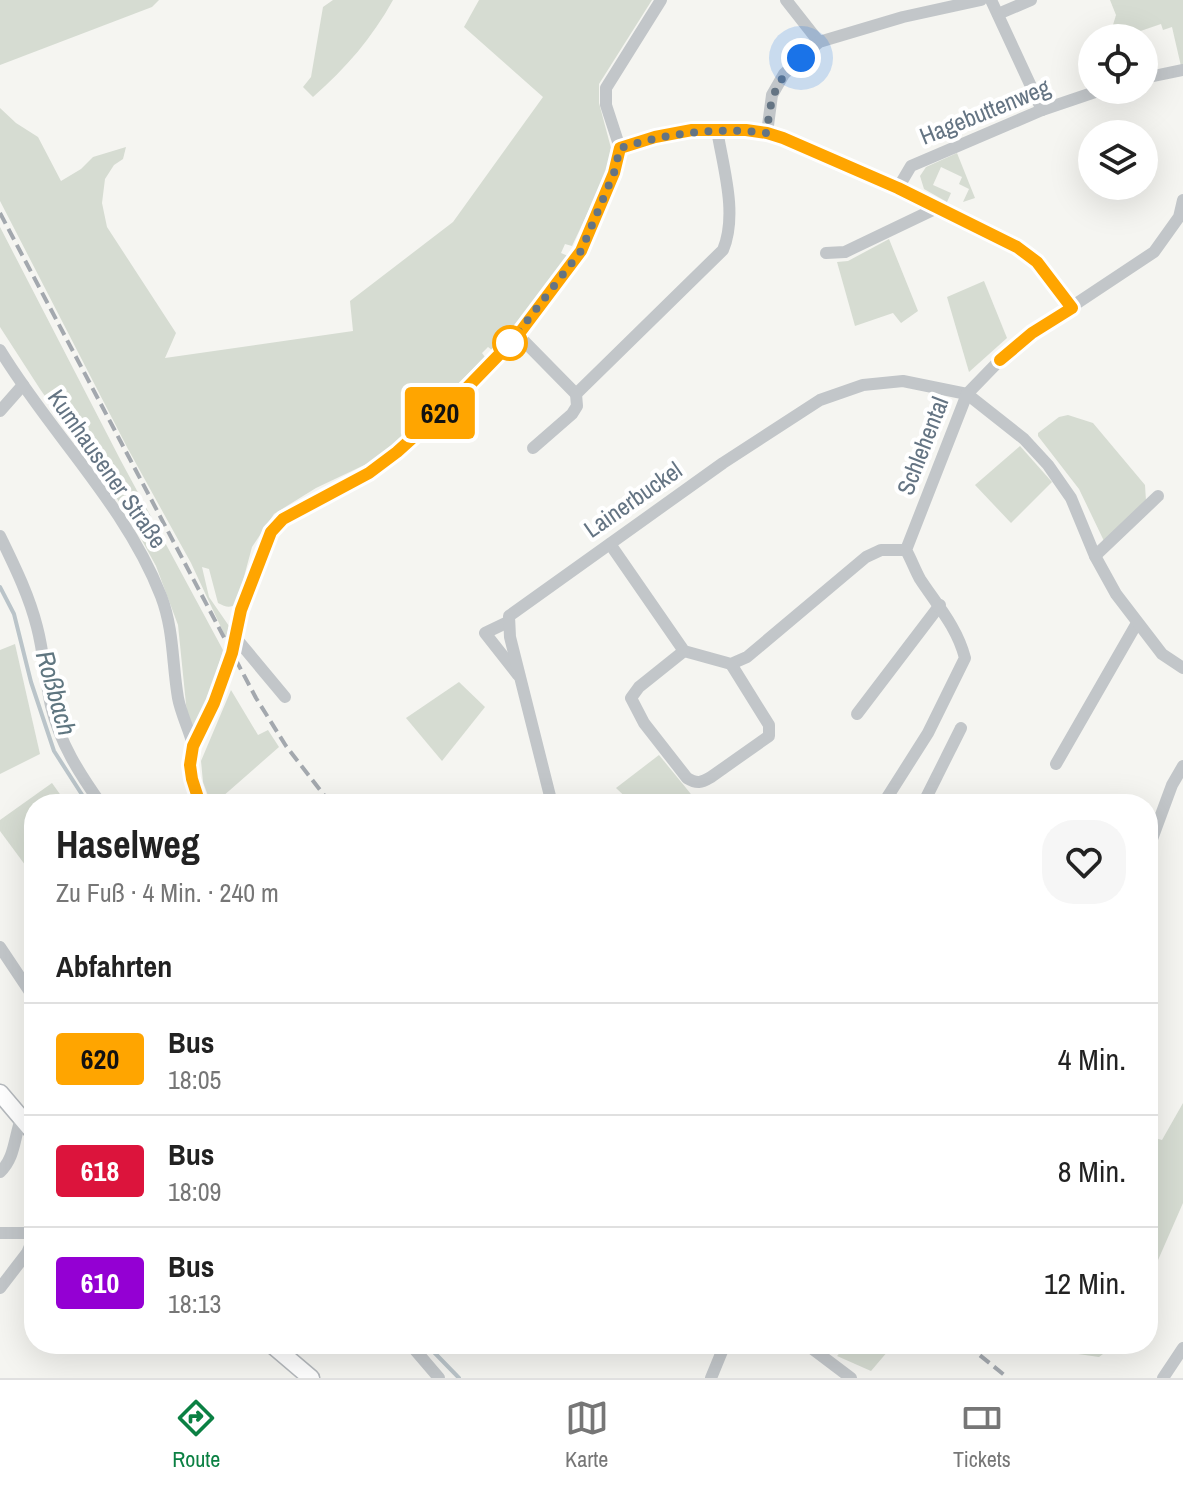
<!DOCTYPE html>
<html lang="de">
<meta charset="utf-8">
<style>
body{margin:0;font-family:"Archivo Narrow",sans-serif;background:#f6f6f6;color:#222;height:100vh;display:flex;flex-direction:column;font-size:30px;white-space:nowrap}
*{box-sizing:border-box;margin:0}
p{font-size:26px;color:#767676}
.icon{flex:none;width:44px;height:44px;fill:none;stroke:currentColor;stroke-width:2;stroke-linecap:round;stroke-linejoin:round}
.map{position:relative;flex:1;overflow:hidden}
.drawer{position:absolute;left:24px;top:794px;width:1134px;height:560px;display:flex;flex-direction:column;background:#fff;border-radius:32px;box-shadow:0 8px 32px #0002}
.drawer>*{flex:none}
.badge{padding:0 16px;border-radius:6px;font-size:28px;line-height:52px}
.controls{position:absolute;left:1078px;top:24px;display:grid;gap:16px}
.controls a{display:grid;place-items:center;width:80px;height:80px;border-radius:50%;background:#fff;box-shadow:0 8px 32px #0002;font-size:40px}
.you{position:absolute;width:40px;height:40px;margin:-20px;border:6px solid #fff;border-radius:50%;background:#1a73e8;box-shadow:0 0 0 12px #1a73e833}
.map>.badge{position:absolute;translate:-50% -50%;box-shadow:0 0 0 4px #fff}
h2{padding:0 32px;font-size:30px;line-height:72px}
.round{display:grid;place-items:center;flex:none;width:84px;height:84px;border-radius:32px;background:#f6f6f6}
.head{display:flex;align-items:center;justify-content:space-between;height:136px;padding:0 32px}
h1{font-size:38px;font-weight:700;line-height:60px}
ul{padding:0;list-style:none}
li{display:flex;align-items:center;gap:24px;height:112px;padding:0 32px;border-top:2px solid #e0e0e0}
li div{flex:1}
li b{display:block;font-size:30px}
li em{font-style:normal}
li .badge{min-width:88px;font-weight:700;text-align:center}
.menu{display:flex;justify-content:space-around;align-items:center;height:112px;border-top:2px solid #e0e0e0;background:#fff;font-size:22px;color:#767676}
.menu a{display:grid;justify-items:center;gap:4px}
.menu .current{color:#0b8043}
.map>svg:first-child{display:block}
.green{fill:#d6dcd2}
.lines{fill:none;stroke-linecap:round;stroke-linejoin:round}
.stream{stroke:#bac4c9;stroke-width:4}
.major-casing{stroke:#b5b9bd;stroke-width:19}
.minor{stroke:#c2c6c9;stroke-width:12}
.major{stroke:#fff;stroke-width:16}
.rail{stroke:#a3a8ae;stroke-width:4;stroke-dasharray:12 6;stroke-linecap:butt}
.line-casing{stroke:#fff;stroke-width:18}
.line{stroke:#ffa500;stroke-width:12}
.walk{stroke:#647483;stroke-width:8;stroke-dasharray:0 14.4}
.stop-dot{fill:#fff;stroke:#ffa500;stroke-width:4}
.labels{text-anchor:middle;stroke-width:8;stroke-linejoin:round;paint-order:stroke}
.street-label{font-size:24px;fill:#647483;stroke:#fff}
.water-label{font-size:26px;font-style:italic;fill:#5f7680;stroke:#fff}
</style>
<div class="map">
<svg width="1183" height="1378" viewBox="0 0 1183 1378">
<rect width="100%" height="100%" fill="#f5f5f1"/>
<!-- green -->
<g class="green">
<polygon points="0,0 159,0 152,7 0,65"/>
<path d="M333,0h60c-21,38 -47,68 -80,97l-10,-10 8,-10 12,-70z"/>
<path d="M479,0h173l-53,84v19l12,45 -5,26 -34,72 -7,-2 -4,9 7,3 -35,50 -41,44 -4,-3 -6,6 3,4 -82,81 -28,22 -59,28 -42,26 -22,33 -15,56c-7,6 -11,4 -19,0l-9,-34 -7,-2 7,30 20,29 -3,12 -35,-75 -63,-114 -128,-248v-93l16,15 22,14 23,44 20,-12 12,-12 33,-10 -3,12 -9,6 -9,14 -3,24 5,24 69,106 -11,25 188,-27 -3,-30 103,-79 90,-125 -79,-70z"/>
<polygon points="1110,0 1183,0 1183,75 1172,27 1163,30 1161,24 1120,38 1109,38 1116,15"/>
<polygon points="957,153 975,198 963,202 969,189 959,184 962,177 941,167 933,185 951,193 947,202 924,189 920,176 926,167"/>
<polygon points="0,227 121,461 223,650 202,723 194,730 187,714 178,625 156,566 127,513 40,389 0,327"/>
<polygon points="889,239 918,311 901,323 893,313 855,326 837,262 848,261"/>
<polygon points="984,281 1007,338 969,372 947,297"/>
<polygon points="1068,415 1093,423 1145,485 1146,501 1104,541 1079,489 1038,436 1038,433 1059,417"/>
<polygon points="1020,446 1052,482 1011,523 975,485"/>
<polygon points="15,644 40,754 0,774 0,650"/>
<polygon points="459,682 485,707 442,761 406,718"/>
<polygon points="231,690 258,735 268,730 279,747 214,804 211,804 203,782 201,761"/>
<polygon points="659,755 695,799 687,804 633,804 616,788"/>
<polygon points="52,783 67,804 34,804 34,877 0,831 0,820"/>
<polygon points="1183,1103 1183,1203 1148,1283 1148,1136 1162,1140"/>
<polygon points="848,1344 894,1344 871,1371 837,1356"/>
<polygon points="1066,1344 1116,1344 1099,1357 1078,1354"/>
</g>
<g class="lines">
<!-- stream -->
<g class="stream">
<polyline points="0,587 14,614 31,682 54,751 88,804"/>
<polyline points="426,1344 459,1378"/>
</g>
<!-- major casing -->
<g class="major-casing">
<g id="major">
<polyline points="0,1093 34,1133"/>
<polyline points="271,1344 311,1378"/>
</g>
</g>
<!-- minor -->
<g class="minor">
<polyline points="786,0 819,42"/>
<polyline points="991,0 1042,110"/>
<polyline points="998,14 1031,0"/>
<polyline points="1144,78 1182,70"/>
<polyline points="767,133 772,95 784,74 819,42 903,17 981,0"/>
<polyline points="620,148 606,105 606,88 661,0"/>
<polyline points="898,188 911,166 1042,110 1101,90"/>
<polyline points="826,253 845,252 939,207"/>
<path d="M518,335l58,59 147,-144c15,-36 0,-83 -6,-120"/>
<path d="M0,350c51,84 125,154 161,246 13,34 11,67 17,102 3,16 11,31 15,47 1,5 -2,12 -2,18 -1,14 3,29 9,41"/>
<polyline points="0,411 23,385"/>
<polyline points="533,448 572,414 577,406 576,394"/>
<path d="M0,536c14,29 29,59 37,91 7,26 8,53 14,79 9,37 28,67 50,98"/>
<polyline points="610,544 684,651 731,664 747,657 866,557 881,550 906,550"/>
<polyline points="1095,556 1158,496"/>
<polyline points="508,622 485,633 518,675"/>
<polyline points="235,637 285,697"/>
<path d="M684,651l-45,36 -8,11 13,25 43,55c10,6 14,5 24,-1l58,-41v-11l-38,-61"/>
<polyline points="857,714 940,605"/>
<path d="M193,746l21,-43 18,-50 9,-43 30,-78 12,-13 86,-46 28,-21 62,-56 59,-61 63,-84 33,-78 6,-25c52,-16 110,-28 163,-10l115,50 119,59 20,15 35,46"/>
<polyline points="1056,764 1137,623"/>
<polyline points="552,804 510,637 509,616 723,463 820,400 863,385 903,381 967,394 1024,439 1048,465 1071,498 1095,556 1116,594 1162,654 1183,668"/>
<path d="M883,804l45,-71 37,-75c-8,-31 -28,-53 -45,-79 -5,-9 -9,-20 -14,-29l61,-156 33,-34 32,-27 122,-81 25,-35 4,-17"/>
<polyline points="923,804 961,728"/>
<polyline points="1148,850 1172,785 1183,766"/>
<polyline points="0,947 34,998"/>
<path d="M0,1172c15,-14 14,-34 21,-53"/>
<polyline points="0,1233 26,1233 33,1239 27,1253 0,1288"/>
<polyline points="410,1344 439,1378"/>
<polyline points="806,1344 851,1378"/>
<polyline points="711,1378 725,1344"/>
<polyline points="1163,1378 1183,1348"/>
</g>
<!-- major -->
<use href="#major" class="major"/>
<!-- rail -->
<g class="rail">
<polyline points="0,213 256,698 286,746 331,804"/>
<polyline points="966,1344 1008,1378"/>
</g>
</g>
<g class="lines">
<!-- line casing -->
<g class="line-casing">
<polyline id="line" points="200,804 192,779 190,765 193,746 214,703 232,653 241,610 271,532 283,519 369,473 397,452 459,396 518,335 581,251 614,173 620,148 655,137 692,130 746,130 767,133 783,138 898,188 1017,247 1037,262 1072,308 1032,333 1000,360"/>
</g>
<!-- line -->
<use href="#line" class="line"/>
<!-- walk -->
<path class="walk" d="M510,343l71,-92 33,-78 6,-25c49,-15 95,-21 147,-15 3,-35 8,-52 34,-75"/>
</g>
<!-- markers -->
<circle class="stop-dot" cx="510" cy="343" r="16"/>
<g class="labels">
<!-- street labels -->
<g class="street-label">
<text transform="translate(985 112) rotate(-22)" y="8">Hagebuttenweg</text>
<text transform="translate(923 446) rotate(-69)" y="8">Schlehental</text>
<text transform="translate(107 469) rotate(55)" y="8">Kumhausener Straße</text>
<text transform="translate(633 500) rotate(-35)" y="8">Lainerbuckel</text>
</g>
<!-- water labels -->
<g class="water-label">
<text transform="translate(56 693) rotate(74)" y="9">Roßbach</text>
</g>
</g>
</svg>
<div class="controls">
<a><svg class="icon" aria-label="locate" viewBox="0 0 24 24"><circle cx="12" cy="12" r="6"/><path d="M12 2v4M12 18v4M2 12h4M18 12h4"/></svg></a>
<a><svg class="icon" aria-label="layers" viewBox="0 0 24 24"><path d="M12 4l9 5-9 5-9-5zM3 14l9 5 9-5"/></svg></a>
</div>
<div class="you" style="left:801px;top:58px"></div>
<b class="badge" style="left:440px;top:413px;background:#ffa500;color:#111">620</b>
<section class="drawer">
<div class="head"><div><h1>Haselweg</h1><p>Zu Fuß · 4 Min. · 240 m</p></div><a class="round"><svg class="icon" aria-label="heart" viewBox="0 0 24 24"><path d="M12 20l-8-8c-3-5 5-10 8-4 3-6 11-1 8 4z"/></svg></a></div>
<h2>Abfahrten</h2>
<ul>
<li><span class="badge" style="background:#ffa500;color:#111">620</span><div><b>Bus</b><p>18:05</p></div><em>4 Min.</em></li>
<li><span class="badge" style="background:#dc143c;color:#fff">618</span><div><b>Bus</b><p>18:09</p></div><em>8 Min.</em></li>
<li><span class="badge" style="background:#9400d3;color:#fff">610</span><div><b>Bus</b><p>18:13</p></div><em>12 Min.</em></li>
</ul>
</section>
</div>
<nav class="menu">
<a class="current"><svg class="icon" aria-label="directions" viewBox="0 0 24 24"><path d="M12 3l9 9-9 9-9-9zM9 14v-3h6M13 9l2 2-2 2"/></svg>Route</a>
<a><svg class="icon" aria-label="map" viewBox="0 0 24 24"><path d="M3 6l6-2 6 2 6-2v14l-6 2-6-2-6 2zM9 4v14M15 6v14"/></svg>Karte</a>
<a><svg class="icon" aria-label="tickets" viewBox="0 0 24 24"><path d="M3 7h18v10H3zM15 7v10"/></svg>Tickets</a>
</nav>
